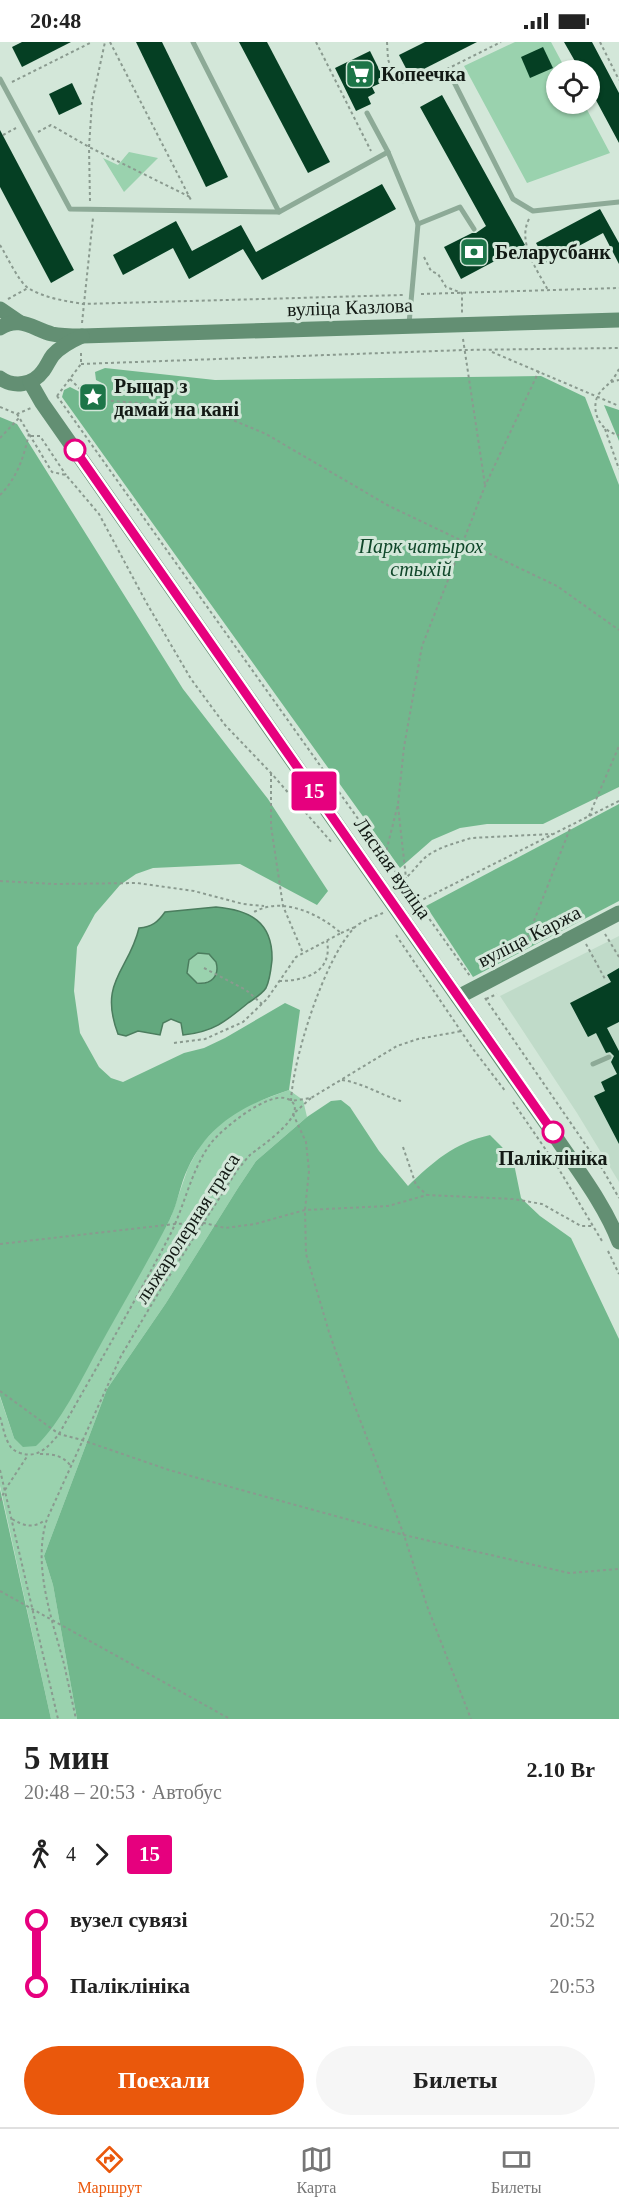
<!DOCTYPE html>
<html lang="ru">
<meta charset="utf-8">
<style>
body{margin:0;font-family:"Times New Roman",serif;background:#f6f6f6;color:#222;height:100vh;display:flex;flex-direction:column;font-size:22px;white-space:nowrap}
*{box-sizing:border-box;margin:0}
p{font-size:20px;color:#767676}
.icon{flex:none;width:33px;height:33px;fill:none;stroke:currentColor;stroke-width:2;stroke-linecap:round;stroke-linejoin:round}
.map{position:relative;height:1677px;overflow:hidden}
.sheet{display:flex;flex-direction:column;background:#fff;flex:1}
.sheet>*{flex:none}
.badge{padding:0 12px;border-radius:4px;font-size:21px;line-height:39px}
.controls{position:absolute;left:546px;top:18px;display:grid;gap:12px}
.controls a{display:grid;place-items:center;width:54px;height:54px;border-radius:50%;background:#fff;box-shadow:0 2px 4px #0004;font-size:30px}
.map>.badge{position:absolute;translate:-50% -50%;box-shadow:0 0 0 3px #fff}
.legs{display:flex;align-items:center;gap:9px;height:66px;padding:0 24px;font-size:20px}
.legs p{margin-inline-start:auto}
.headline{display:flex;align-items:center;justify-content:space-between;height:102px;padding:0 24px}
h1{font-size:33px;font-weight:700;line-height:45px}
.primary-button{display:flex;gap:12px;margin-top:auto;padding:12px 24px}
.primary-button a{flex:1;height:69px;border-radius:36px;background:#ea580c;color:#fff;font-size:24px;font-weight:700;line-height:69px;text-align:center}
.primary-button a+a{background:#f6f6f6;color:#222}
ul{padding:0 24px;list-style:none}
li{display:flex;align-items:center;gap:21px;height:66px;font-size:22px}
li i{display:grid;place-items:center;width:9px;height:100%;margin:0 8px;background:currentColor}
li i::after{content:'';width:15px;height:15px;margin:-8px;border:4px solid;border-radius:50%;background:#fff}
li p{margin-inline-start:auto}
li:first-child i{background:linear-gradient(#0000 50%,currentColor 0)}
li:last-child i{background:linear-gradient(currentColor 50%,#0000 0)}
.status{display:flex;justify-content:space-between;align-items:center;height:42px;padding:0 30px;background:#fff;direction:ltr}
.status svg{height:16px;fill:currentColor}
.menu{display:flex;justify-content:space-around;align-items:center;height:84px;border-top:2px solid #e0e0e0;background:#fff;font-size:16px;color:#767676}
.menu a{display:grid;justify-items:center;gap:3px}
.menu .active{color:#ea580c}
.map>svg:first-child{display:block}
.built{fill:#c0dbc9}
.green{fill:#9ad2ae}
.forest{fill:#72b88d}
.water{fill:#63a87e;stroke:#4b7d5e;stroke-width:1.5;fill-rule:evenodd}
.building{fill:#053f23}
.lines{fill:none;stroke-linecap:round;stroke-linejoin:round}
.path{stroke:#8a9a8f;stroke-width:2;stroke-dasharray:3 3;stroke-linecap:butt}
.lane{stroke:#8daa97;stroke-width:5}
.secondary{stroke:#638f73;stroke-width:15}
.line-1-casing{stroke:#fff;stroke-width:14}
.line-1{stroke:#e6007e;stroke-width:9}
.stop-1-dot{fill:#fff;stroke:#e6007e;stroke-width:3}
.labels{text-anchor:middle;stroke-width:6;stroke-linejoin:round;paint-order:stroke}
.poi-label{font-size:20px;font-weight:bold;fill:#131a15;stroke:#d3e7d9;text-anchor:start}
.street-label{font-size:20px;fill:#131a15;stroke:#d3e7d9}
.park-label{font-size:20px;font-style:italic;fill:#10472a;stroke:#d3e7d9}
.stop-label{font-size:20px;font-weight:bold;fill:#131a15;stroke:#d3e7d9}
</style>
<div class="status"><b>20:48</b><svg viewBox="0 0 49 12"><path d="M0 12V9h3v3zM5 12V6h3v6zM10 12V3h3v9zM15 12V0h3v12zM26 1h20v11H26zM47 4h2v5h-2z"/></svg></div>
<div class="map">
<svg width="619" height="1677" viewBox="0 0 619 1677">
<rect width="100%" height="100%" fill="#d3e7d9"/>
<!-- built -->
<polygon class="built" points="619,894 619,1140 577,1071 500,954"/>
<!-- green -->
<g class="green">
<polygon points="515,0 551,0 566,28 556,28 556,62 584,62 610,111 527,141 464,24"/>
<polygon points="129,110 158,116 124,150 103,116 118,123"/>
<circle cx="202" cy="926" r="15"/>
<polygon points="289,1048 303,1058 307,1075 256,1119 238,1146 166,1261 107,1347 44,1514 53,1543 77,1677 51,1677 0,1444 0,1355 14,1396 88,1324 171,1175 188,1126 201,1102 224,1078 246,1064"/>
</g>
<!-- forest -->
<g class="forest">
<polygon points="105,326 215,338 541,334 585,355 619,443 619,745 543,782 487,782 460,786 432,798 400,826 62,355 64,348 70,345 90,355 99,353 104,347 102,341 96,338 95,330"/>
<polygon points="604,363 619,368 619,399"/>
<path d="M0,375l17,7 166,265 85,110 60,92 -11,14 -77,-41 -87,4 -17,6 -16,11 -25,29 -18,33 -3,44 6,42 19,34 12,11 12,4 61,-29 20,-5 21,-10 60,-35 15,7 -11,80c-45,15 -80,33 -101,78 -8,16 -10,35 -18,51 -23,45 -49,88 -73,132 -16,29 -37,73 -61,95l-13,1 -9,-9 -14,-42z"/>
<polygon points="619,762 619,859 473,935 426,864"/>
<path d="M341,1058l9,7 29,44 29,35c25,-24 46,-43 82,-51l12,12 12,17 7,34 19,18 31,22 48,101v380h-542l-24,-134 -9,-29 63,-167 59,-86 72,-115 18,-27 51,-44 24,-16z"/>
<polygon points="0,1447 51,1677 0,1677"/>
</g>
<!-- water -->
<path class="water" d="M216,865c34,3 57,15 56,53 -1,9 -2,20 -6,28 -4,6 -12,11 -18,15 -23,19 -35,29 -65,32l-2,-12 -10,-4 -8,4 -3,12 -22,-4 -12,5 -8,-2c-20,-53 11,-63 21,-106 13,-1 19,-6 26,-16zM198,911l11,1 7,8c4,14 -5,23 -19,21l-10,-10 2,-13z"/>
<!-- building -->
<g class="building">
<polygon points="22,0 71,0 22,25 12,5"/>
<polygon points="136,0 162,0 228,135 206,145"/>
<polygon points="239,0 267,0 330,120 308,131"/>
<polygon points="425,0 477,0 410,34 399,13"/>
<polygon points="564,0 592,0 619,51 619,101 590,47 590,28 580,28"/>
<polygon points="543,5 553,26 530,36 521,15"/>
<polygon points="370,9 385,39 372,45 375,51 368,55 371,62 356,69 335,26"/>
<polygon points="72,41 82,62 59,73 49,52"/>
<polygon points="442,53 525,203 461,237 444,205 472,191 476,191 486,184 420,65"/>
<polygon points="0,88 74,228 51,241 0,145"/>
<polygon points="382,142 396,167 262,238 243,207 189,237 173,206 123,233 113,213 176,179 192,209 241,183 256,210"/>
<polygon points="600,167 619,201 619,222 603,191 547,221 536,201"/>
<polygon points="619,926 619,980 607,986 619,1009 619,1102 594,1054 605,1049 601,1040 617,1032 611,1020 614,1014 610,1010 606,1011 596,991 588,995 570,961 611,940 607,933"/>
</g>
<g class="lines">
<!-- path -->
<g class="path">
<polyline points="110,0 192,160"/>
<polyline points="316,0 371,109"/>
<polyline points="387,0 388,17 395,40 419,41 501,0"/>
<polyline points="600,0 619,38"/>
<polyline points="12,40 92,0"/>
<polyline points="38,90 51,83 89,105 190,155"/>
<polyline points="3,93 16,86"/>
<polyline points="90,159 89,105 92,60 105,0"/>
<path d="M529,177c-12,23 8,51 19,71"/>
<path d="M0,203c7,11 18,36 28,43 16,10 38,13 55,16l320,-9"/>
<polyline points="424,215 431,229 438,232 446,245 462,251 462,271"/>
<polyline points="421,252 619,246"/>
<polyline points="8,257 28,246"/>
<polyline points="82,281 93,176"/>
<polyline points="463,297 485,443"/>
<polyline points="492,310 619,364"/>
<polyline points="81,322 464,308 619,306"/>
<path d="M619,327c-2,4 -5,9 -8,12 -4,5 -9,8 -13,14 -8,17 3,37 21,40"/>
<polyline points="70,337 83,350 100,358 204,366 266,392 389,464 557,544 619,588"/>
<polyline points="611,340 619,338"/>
<polyline points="57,354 470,934"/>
<polyline points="57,354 81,322 81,310"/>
<polyline points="0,365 17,372 31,366"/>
<polyline points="17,372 52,430 66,433 99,472 146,560 191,637 225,683 271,731 333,802"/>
<polyline points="605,387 619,427"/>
<polyline points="31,394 40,394 66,433"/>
<polyline points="0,396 19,376"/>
<path d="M0,453c17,-17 24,-38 29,-62"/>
<polyline points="271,731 271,784 283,864 303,911"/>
<polyline points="398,764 406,836"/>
<polyline points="589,774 619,704"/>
<polyline points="385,814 398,762 404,705 422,604 485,444 539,329"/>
<path d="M403,838c10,-7 15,-17 24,-24 12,-9 29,-13 44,-18l81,-4"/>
<polyline points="0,839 54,842 137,841 194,849 243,862 264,864"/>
<polyline points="418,860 619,759"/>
<path d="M383,871c-9,4 -22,8 -29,15 -30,32 -61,130 -63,173l20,-3 86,-52 21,-7 44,-8"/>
<polyline points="341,891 355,885"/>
<polyline points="605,892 619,915"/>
<polyline points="396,893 473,1007 506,1050"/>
<polyline points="586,902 605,937"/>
<polyline points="523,907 571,784"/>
<polyline points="204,926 246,948 262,962"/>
<path d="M279,939c25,0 54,-8 48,-40"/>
<polyline points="485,956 603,1128 619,1156"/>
<polyline points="486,957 497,952"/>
<path d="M174,1001l31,-4 38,-17 24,-23 29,-42 45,-24c-22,-19 -58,-37 -87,-21"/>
<path d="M342,1038c21,3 39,15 59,21"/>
<polyline points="311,1056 293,1072 306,1100 309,1129 305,1168 306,1212 329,1290 354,1362 404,1493 427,1564 471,1677"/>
<polyline points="513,1060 557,1124 602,1199"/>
<polyline points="403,1105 416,1143 427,1153"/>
<polyline points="0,1202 175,1182 204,1181 225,1186 255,1182 305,1168 388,1164 427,1153 513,1157 542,1162 581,1184 594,1184"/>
<polyline points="608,1209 619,1232"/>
<polyline points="0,1349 59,1392 82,1398 169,1428 404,1493 569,1531 619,1527"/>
<path d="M0,1375c3,9 4,19 9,27 2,5 6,7 11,9 18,6 28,-6 39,-19 37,-66 76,-132 111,-199 15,-30 21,-65 41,-92 11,-14 58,-53 77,-44 26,13 -30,49 -38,56 -4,4 -8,10 -12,14l-79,123 -38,64 -74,163c-15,46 5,100 17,145 4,18 8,37 12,55"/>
<path d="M40,1412c12,0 22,1 30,11"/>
<polyline points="0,1428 58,1677"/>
<polyline points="0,1459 5,1448 28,1413"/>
<path d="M12,1477c12,7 21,10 33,1"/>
<polyline points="0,1549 230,1677"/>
</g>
<!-- lane -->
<g class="lane">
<polyline points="193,0 279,170"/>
<polyline points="0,37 70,167 279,170 388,110 367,71"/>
<polyline points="454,40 513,157 533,169 619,160"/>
<polyline points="388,110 418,182 409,282"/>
<polyline points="418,182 460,165 474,187"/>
<polyline points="593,1022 609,1015"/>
</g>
<!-- secondary -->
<g class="secondary">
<polyline points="0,267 19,280"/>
<path d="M0,286c20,-13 33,1 52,6 9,2 20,2 30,2l537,-16"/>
<path d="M0,336c14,10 33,7 43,-7 4,-5 6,-11 10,-16 8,-9 18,-14 29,-19"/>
<path d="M30,340l12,21 511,730c23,35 51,70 66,109"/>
<polyline points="458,955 619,871"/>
</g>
</g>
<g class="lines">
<!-- line-1 casing -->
<g class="line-1-casing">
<polyline id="line-1" points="75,408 553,1090"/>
</g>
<!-- line-1 -->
<use href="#line-1" class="line-1"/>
</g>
<!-- icons -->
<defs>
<g id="supermarket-square" transform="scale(1.5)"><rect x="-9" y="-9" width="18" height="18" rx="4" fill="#1d7548" stroke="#d3e7d9"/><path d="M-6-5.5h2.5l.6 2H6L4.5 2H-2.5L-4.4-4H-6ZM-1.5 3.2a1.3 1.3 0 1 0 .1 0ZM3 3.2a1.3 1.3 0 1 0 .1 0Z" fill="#fff"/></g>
<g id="bank-square" transform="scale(1.5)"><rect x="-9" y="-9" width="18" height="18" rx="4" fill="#1d7548" stroke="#d3e7d9"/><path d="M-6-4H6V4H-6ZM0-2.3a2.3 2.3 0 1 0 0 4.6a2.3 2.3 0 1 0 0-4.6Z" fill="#fff"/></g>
<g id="sight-square" transform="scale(1.5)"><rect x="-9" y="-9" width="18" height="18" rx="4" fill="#1d7548" stroke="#d3e7d9"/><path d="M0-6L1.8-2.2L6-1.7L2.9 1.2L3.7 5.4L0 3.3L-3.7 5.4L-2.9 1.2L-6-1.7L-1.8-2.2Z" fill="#fff"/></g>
</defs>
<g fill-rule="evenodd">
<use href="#supermarket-square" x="360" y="32"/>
<use href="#bank-square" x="474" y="210"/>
<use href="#sight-square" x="93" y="355"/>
</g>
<!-- markers -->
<g class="stop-1-dot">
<circle cx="75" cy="408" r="10"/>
<circle cx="553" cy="1090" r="10"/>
</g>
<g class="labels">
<!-- poi labels -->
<g class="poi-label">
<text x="381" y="39">Копеечка</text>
<text x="495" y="217">Беларусбанк</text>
<text x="114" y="351">Рыцар з<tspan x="114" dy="23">дамай на кані</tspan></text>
</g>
<!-- street labels -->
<g class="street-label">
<text transform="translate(350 265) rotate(-2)" y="7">вуліца Казлова</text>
<text transform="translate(393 826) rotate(55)" y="7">Лясная вуліца</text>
<text transform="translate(529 894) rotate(-27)" y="7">вуліца Каржа</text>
<text transform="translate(187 1186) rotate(-57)" y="7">лыжаролерная траса</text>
</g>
<!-- park labels -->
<g class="park-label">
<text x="421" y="511">Парк чатырох<tspan x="421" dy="23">стыхій</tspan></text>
</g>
<!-- stop labels -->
<g class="stop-label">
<text x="553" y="1123">Паліклініка</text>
</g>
</g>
</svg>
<div class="controls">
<a><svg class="icon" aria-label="locate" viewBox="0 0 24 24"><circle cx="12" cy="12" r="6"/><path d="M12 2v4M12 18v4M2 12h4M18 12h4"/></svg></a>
</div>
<b class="badge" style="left:314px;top:749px;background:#e6007e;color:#fff">15</b>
</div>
<section class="sheet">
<div class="headline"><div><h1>5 мин</h1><p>20:48 – 20:53 · Автобус</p></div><b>2.10 Br</b></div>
<div class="legs"><svg class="icon" aria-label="walk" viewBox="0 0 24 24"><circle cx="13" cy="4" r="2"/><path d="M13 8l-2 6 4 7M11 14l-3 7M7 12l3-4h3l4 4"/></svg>4<svg class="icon" aria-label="forward" viewBox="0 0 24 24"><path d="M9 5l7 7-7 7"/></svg><b class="badge" style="background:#e6007e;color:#fff">15</b></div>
<ul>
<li><i style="color:#e6007e"></i><b>вузел сувязі</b><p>20:52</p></li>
<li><i style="color:#e6007e"></i><b>Паліклініка</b><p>20:53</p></li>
</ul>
<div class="primary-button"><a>Поехали</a><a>Билеты</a></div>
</section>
<nav class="menu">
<a class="active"><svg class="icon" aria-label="directions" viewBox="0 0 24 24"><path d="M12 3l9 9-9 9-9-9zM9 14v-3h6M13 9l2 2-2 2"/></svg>Маршрут</a>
<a><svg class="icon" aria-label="map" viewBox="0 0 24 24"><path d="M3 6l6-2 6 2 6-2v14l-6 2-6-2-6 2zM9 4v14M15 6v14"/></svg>Карта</a>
<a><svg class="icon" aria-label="tickets" viewBox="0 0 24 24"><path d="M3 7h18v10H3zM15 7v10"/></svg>Билеты</a>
</nav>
